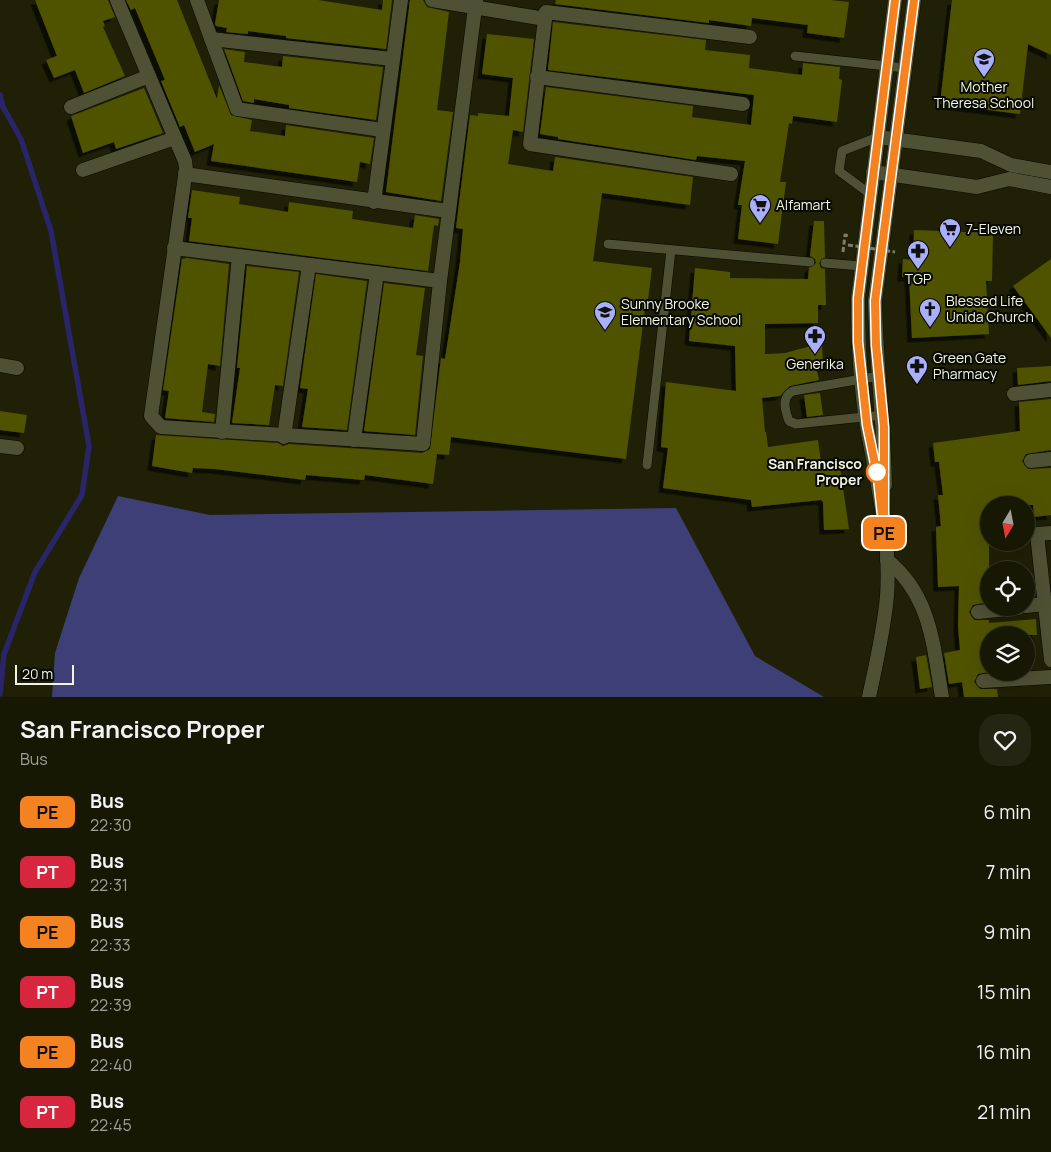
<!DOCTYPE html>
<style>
body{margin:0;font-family:Manrope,sans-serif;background:#242513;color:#f1f3f6;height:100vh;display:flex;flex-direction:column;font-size:19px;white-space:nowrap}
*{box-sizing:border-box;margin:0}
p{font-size:16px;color:#9ea09a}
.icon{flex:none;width:28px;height:28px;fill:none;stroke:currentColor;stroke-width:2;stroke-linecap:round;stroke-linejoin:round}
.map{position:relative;height:697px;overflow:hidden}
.drawer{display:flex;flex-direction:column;background:#171804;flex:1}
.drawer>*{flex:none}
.badge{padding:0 10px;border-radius:8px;font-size:18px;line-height:32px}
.needle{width:32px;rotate:190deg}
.buttons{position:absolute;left:980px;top:496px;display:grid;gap:10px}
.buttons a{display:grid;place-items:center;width:55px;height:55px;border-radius:50%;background:#171804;box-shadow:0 5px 20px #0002,0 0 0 1px #363726;font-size:25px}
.scale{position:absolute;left:15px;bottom:12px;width:59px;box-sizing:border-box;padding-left:5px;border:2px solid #f1f4e3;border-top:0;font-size:14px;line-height:18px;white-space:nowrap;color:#f1f4e3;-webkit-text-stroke:4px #080902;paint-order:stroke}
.map>.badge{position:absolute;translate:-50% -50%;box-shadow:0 0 0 2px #fff}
.round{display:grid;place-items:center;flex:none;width:52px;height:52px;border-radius:20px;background:#242513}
.head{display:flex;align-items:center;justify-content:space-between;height:85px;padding:0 20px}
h1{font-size:24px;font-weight:700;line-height:38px}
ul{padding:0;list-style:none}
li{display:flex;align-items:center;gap:15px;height:60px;padding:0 20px}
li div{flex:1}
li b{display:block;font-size:19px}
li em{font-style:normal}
li .badge{min-width:55px;font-weight:700;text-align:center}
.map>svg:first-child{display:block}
.green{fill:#3e3f76}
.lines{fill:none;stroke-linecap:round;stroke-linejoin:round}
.stream{stroke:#2a256a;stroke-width:5.5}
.building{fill:#4f5305;filter:url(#shadow)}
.service-casing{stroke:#090a00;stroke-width:10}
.minor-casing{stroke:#090a00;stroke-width:15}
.secondary-casing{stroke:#090a00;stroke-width:15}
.path{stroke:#7c7e67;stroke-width:3;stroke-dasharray:5 2.5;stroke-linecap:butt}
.service{stroke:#4e5134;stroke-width:9}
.minor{stroke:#4e5134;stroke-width:14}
.secondary{stroke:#4e5134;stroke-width:14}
.path-bridge{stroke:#7c7e67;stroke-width:3;stroke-dasharray:5 2.5;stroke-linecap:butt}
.line-casing{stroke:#fff;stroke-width:11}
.line{stroke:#f58220;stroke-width:8}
.stop-dot{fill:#fff;stroke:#f58220;stroke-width:2.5}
.labels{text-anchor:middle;stroke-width:4;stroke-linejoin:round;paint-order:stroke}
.poi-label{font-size:14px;fill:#f1f4e3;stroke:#080902;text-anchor:start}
.stop-label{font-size:14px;font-weight:bold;fill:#f1f4e3;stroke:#080902;text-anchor:end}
</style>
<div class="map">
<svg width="1051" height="697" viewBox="0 0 1051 697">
<defs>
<filter id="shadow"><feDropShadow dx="-4.5" dy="4.5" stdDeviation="0" flood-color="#0009"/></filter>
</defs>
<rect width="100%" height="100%" fill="#1f2005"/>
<!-- green -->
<polygon class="green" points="118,496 210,515 676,508 755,656 824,697 52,697 55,653 79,578"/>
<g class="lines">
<!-- stream -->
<polyline class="stream" points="0,95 3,107 21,139 51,231 89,446 82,495 35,572 4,654 0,694"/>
</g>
<!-- building -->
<g class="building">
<polygon points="35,0 108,0 115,17 103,21 105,26 103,27 125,76 84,93 75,70 54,78 46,60 57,56"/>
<polygon points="126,0 177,0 217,99 219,85 231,115 252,120 250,131 285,136 286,125 374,138 370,164 360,162 357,182 211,161 214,144 195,152 184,125 180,127 161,81 165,80 135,8 131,10"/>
<polygon points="219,0 318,0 382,10 383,0 392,0 386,49 286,38 286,36 248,31 248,34 226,32 227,28 216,26 215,24"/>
<polygon points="410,0 423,0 427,7 449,12 437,110 453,112 441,201 386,192"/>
<polygon points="556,0 830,0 849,2 844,38 807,33 808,25 752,18 751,26 709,20 709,23 555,4"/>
<polygon points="952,0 1051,0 1051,55 1028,44 1020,114 940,104"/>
<polygon points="553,22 706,40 705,50 750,55 749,68 802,75 803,63 840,67 839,79 842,80 837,122 793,116 792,124 789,123 780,182 786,182 778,244 738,239 742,205 738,205 745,161 697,156 696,160 558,139 558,137 540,134 546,87 693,106 692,117 751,125 754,95 548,70"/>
<polygon points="487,34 534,39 523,132 513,130 508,164 553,171 555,157 693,177 690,205 602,193 593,261 652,268 648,300 646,300 626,459 451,437 449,455 437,454 433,484 365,475 364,480 306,475 305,480 215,469 193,468 192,473 152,466 156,435 278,443 283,446 289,444 422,453 430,449 441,358 445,359 460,262 463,229 456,228 470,115 478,116 478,113 509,116 513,78 482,74"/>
<polygon points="224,49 245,52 244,62 282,67 283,56 383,67 376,120 289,108 289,105 254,99 254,103 243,101"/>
<polygon points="144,88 163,133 116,149 114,142 83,153 71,116"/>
<polygon points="192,190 240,197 239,204 288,212 289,202 353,211 352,219 413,228 415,215 439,219 438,226 434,225 428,271 189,241 192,218 188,218"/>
<polygon points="814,221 824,221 825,257 819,263 821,268 825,269 826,305 818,305 818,323 765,324 765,354 785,353 822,343 823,369 817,371 819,380 790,386 780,396 762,398 765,432 766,432 768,447 818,440 821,462 839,460 849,529 824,530 823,502 821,500 752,507 751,500 663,488 668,448 661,447 666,382 736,391 735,346 689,341 695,268 730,272 730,278 808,279 809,268 816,263 815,259 810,256"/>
<polygon points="914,230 993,233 992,281 986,281 989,334 912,338 909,277 902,277 903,259 913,260"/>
<polygon points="187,258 229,264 220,366 208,364 202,412 215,414 214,422 165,418 169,391 163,390 182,259"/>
<polygon points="1051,259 1051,338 1013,286"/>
<polygon points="247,266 299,272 283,386 275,385 269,425 232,423 240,368 237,368"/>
<polygon points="316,274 367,281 347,430 302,427 308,389 300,388"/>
<polygon points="384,283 425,288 416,355 423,356 415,435 364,431"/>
<polygon points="1051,366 1051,381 1018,385 1017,368"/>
<polygon points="820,393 823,415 807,417 804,395"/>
<polygon points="1051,399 1051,450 1026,454 1022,461 1028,469 1051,468 1051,515 1034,517 1033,505 989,505 989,602 973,605 969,612 974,620 989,620 989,623 1036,619 1037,635 989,635 989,672 978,674 974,682 980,689 997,689 998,697 964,697 962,682 949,684 944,653 960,650 958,626 959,586 938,587 936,527 941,526 938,495 943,495 939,462 935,462 933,443 1020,431 1019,402"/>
<polygon points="0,411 27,415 24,433 0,430"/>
<polygon points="926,655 932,687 920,689 916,657"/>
</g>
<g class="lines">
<!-- service casing -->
<g class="service-casing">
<g id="service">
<polyline points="795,56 905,68"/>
<polyline points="870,194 839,171 842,151 878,137"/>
<polyline points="608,244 810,262"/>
<polyline points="825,263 861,266"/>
<path d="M879,376l-86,15c-12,6 -8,19 -4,30l7,3 87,-9"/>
<polyline points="647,465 671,250"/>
</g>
</g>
<!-- minor casing -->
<g class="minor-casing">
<g id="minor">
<polyline points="117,0 175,138"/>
<polyline points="197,0 237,109 382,130"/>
<polyline points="432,0 545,19 530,144 731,174"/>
<polyline points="545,19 546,12 750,37"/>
<polyline points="211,39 392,59"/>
<polyline points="537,77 743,104"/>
<polyline points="71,107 149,76"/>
<polyline points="878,137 981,151 1011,165 1051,172"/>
<polyline points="83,170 175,138 185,161 186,169 151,416 161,427 423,444 440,281 476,0"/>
<polyline points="873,172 977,187 1009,179 1051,187"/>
<polyline points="185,174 448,211"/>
<polyline points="374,202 401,0"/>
<polyline points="174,248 440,281"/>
<polyline points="0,365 17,368"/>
<polyline points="1014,394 1051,390"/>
<polyline points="222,432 239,256"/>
<polyline points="284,437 309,265"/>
<polyline points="354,440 377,273"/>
<polyline points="0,446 17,448"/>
<polyline points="1031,461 1051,459"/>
<polyline points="1051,533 1037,534 1051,660"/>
<path d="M887,560c44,36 46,84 55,137"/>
<polyline points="1026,606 1044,604"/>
<polyline points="978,612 1018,608"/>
<polyline points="983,681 1051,677"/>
</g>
</g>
<!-- secondary casing -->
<g class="secondary-casing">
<g id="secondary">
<path d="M885,485c-1,-62 -9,-122 -10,-184l39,-301"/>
<path d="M869,697c7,-33 15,-67 18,-101 4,-57 -10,-114 -20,-169 -7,-42 -9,-86 -9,-129l37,-298"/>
</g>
</g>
<!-- path -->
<polyline class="path" points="843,252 845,235 849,236"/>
<!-- service -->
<use href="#service" class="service"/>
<!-- minor -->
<use href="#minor" class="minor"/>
<!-- secondary -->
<use href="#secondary" class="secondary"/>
<!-- path-bridge -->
<polyline class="path-bridge" points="848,245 895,252"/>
</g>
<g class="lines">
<!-- line casing -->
<g class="line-casing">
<polyline id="line" points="895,0 858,298 858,342 867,425 878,479 884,533 884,427 876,345 875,301 914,0"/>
</g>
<!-- line -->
<use href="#line" class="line"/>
</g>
<!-- icons -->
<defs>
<g id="school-pin" transform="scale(1.125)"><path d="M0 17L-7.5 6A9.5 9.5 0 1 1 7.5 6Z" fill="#aaaffb" stroke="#080902"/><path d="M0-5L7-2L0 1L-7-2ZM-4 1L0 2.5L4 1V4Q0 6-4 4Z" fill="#111"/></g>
<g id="supermarket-pin" transform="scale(1.125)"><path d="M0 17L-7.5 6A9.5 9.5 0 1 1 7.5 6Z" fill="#aaaffb" stroke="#080902"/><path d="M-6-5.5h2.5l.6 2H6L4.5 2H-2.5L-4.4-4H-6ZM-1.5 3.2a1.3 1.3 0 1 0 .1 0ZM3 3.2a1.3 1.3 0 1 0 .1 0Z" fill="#111"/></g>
<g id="pharmacy-pin" transform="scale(1.125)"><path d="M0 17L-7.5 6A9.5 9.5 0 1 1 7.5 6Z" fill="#aaaffb" stroke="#080902"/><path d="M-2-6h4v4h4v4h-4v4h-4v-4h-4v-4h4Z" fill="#111"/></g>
<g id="church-pin" transform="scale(1.125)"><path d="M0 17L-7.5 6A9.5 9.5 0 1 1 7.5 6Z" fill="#aaaffb" stroke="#080902"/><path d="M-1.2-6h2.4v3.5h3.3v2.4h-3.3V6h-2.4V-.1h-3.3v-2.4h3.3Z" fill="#111"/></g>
</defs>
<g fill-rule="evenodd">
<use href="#school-pin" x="984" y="59"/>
<use href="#supermarket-pin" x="760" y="205"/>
<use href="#supermarket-pin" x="950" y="229"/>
<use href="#pharmacy-pin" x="918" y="251"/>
<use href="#church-pin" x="930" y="309"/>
<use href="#school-pin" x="605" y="312"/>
<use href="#pharmacy-pin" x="815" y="336"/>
<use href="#pharmacy-pin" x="917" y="366"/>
</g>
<!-- markers -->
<circle class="stop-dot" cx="877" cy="472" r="10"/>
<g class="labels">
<!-- poi labels -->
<g class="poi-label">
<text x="984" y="92" text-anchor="middle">Mother<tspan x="984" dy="16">Theresa School</tspan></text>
<text x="776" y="210">Alfamart</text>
<text x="966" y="234">7-Eleven</text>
<text x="918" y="284" text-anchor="middle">TGP</text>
<text x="946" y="306">Blessed Life<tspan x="946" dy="16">Unida Church</tspan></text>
<text x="621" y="309">Sunny Brooke<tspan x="621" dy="16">Elementary School</tspan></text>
<text x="933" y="363">Green Gate<tspan x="933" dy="16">Pharmacy</tspan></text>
<text x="815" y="369" text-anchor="middle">Generika</text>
</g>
<!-- stop labels -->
<g class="stop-label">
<text x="862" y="469">San Francisco<tspan x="862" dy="16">Proper</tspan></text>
</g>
</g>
</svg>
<div class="buttons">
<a><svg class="needle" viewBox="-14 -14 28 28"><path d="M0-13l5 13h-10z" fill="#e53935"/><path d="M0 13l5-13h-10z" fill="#9ea09a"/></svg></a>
<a><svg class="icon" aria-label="locate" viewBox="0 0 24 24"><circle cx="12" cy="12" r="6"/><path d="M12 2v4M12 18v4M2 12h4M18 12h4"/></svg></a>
<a><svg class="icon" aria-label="layers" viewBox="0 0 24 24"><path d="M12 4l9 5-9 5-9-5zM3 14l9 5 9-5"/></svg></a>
</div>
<div class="scale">20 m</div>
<b class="badge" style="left:884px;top:533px;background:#f58220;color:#111">PE</b>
</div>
<section class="drawer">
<div class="head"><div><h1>San Francisco Proper</h1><p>Bus</p></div><a class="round"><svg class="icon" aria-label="heart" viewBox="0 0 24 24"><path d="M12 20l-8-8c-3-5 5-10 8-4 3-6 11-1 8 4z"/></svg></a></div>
<ul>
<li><span class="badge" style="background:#f58220;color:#111">PE</span><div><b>Bus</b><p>22:30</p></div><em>6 min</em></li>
<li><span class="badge" style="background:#d7263d;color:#fff">PT</span><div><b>Bus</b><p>22:31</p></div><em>7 min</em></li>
<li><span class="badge" style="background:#f58220;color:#111">PE</span><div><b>Bus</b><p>22:33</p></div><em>9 min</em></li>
<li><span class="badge" style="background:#d7263d;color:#fff">PT</span><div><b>Bus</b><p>22:39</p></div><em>15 min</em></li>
<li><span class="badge" style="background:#f58220;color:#111">PE</span><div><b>Bus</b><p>22:40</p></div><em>16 min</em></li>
<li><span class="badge" style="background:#d7263d;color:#fff">PT</span><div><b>Bus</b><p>22:45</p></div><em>21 min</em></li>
</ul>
</section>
